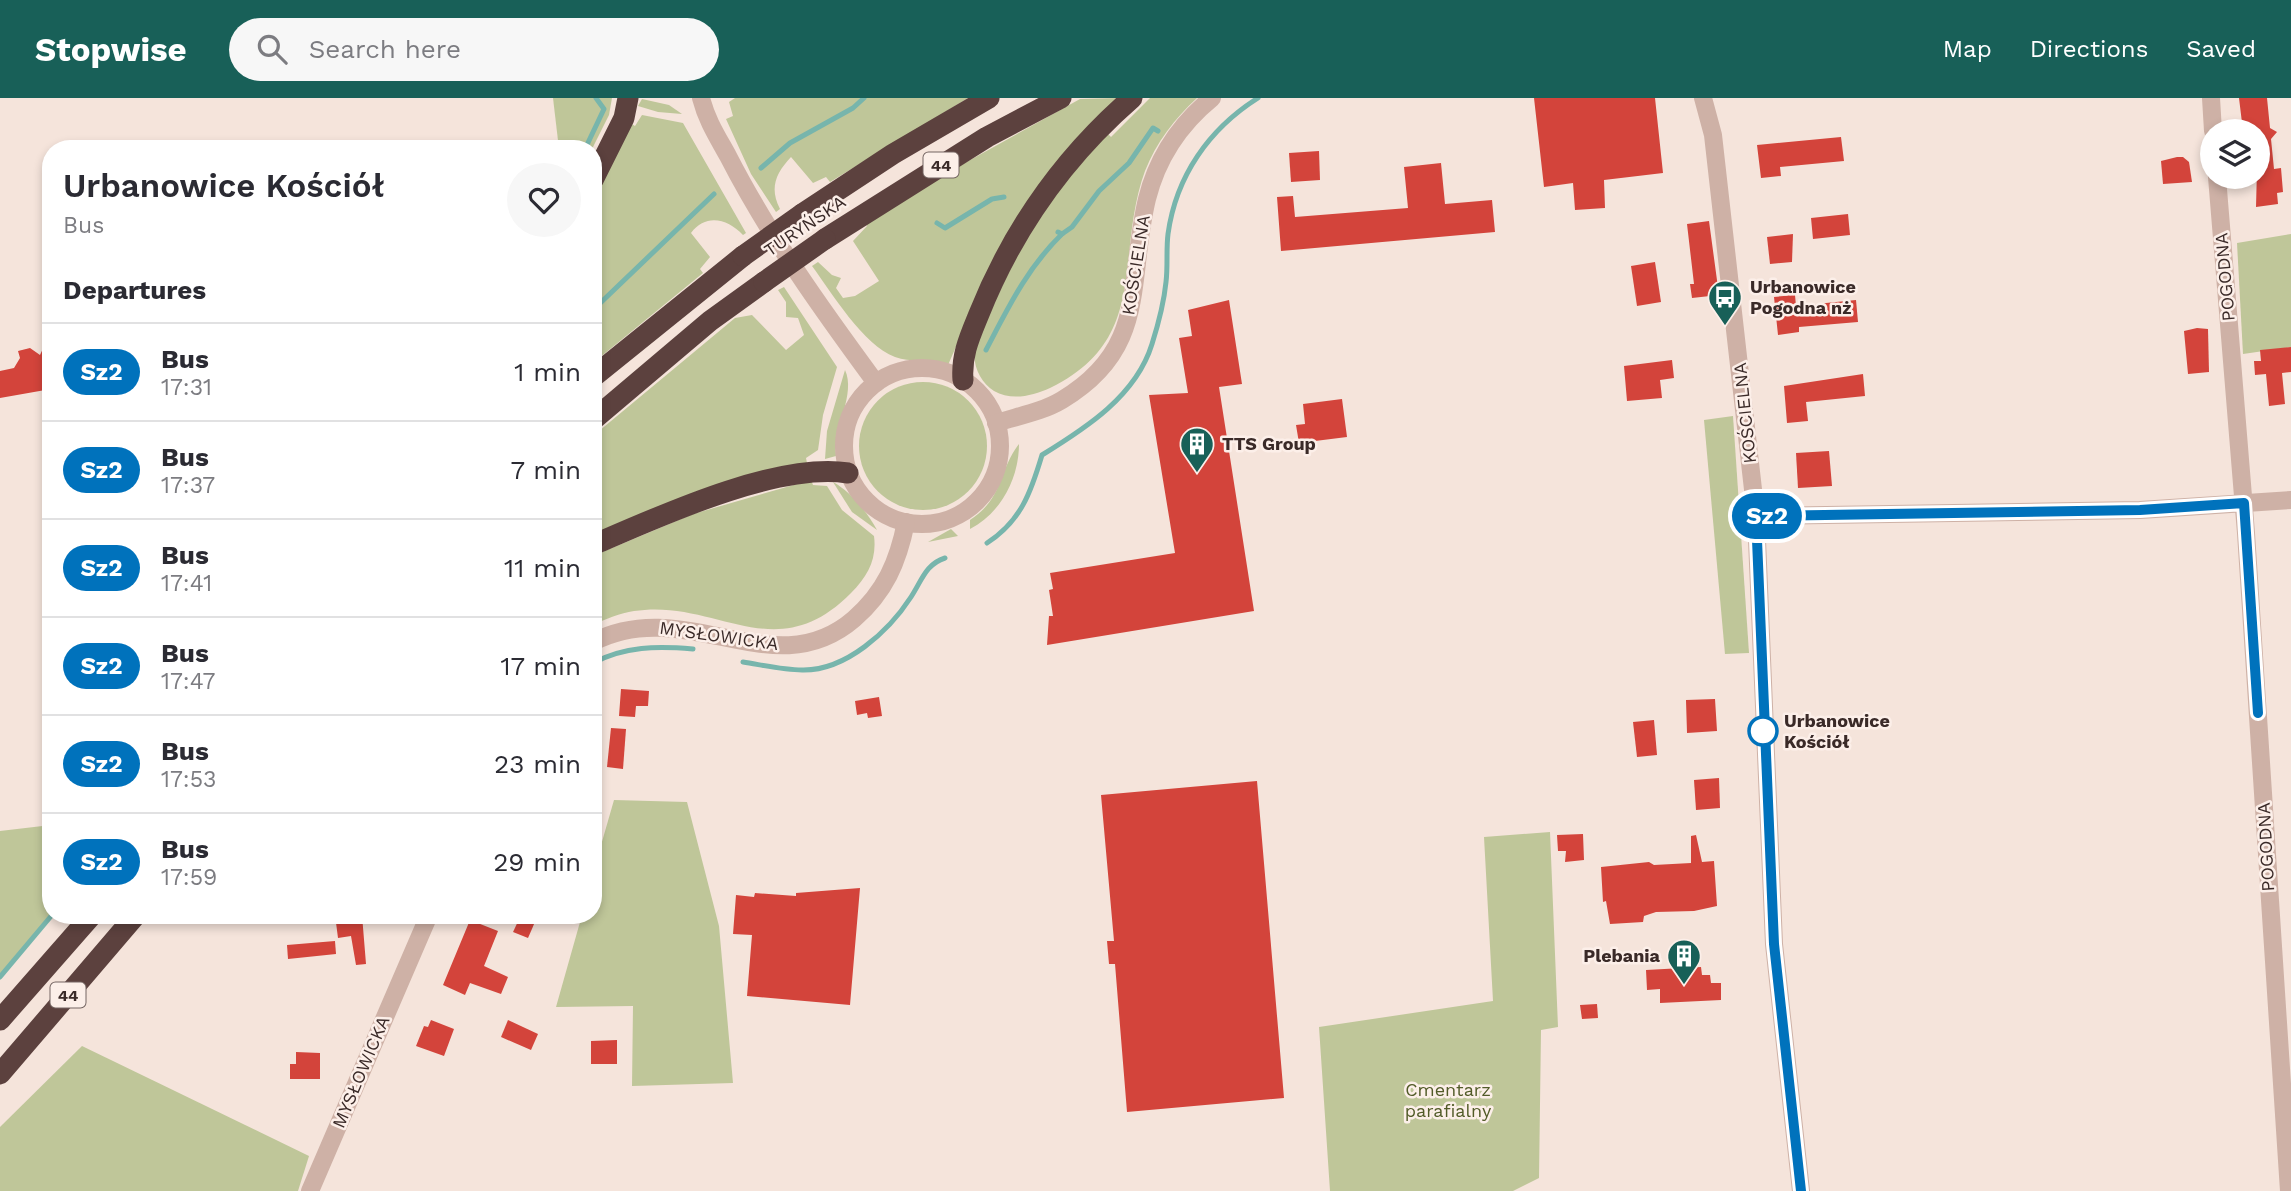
<!DOCTYPE html>
<meta charset="utf-8">
<style>
body{margin:0;font-family:"Work Sans",sans-serif;background:#f7f7f7;color:#2b2b33;height:100vh;display:flex;flex-direction:column;font-size:26px;white-space:nowrap}
*{box-sizing:border-box;margin:0}
p{font-size:23px;color:#7c7c81}
.icon{flex:none;width:38px;height:38px;fill:none;stroke:currentColor;stroke-width:2;stroke-linecap:round;stroke-linejoin:round}
.map{position:relative;flex:1;overflow:hidden}
.side{position:absolute;left:42px;top:42px;width:560px;height:784px;display:flex;flex-direction:column;background:#fff;border-radius:28px;box-shadow:0 4px 10px #0003}
.side>*{flex:none}
.badge{padding:0 14px;border-radius:23px;font-size:24px;line-height:46px}
.buttons{position:absolute;left:2200px;top:21px;display:grid;gap:14px}
.buttons a{display:grid;place-items:center;width:70px;height:70px;border-radius:50%;background:#fff;box-shadow:0 4px 10px #0003;font-size:35px}
.map>.badge{position:absolute;translate:-50% -50%;box-shadow:0 0 0 4px #fff}
h2{padding:0 21px;font-size:26px;line-height:63px}
.round{display:grid;place-items:center;flex:none;width:74px;height:74px;border-radius:37px;background:#f7f7f7}
.overview{display:flex;align-items:center;justify-content:space-between;height:119px;padding:0 21px}
h1{font-size:33px;font-weight:600;line-height:52px}
ul{padding:0;list-style:none}
li{display:flex;align-items:center;gap:21px;height:98px;padding:0 21px;border-top:2px solid #e1e1e2}
li div{flex:1}
li b{display:block;font-size:26px}
li em{font-style:normal}
li .badge{min-width:77px;font-weight:700;text-align:center}
header{display:flex;align-items:center;gap:42px;box-sizing:border-box;height:98px;padding:0 35px;background:#186058;color:#fff}
header strong{font-size:33px}
nav{display:flex;gap:38px;margin-inline-start:auto;font-size:24px}
.search{width:490px;height:63px;background:#f7f7f7;display:flex;align-items:center;gap:18px;box-sizing:border-box;padding:0 24px;border-radius:38px;color:#7c7c81;font-size:26px}
.map>svg:first-child{display:block}
.green{fill:#bfc699}
.lines{fill:none;stroke-linecap:round;stroke-linejoin:round}
.stream{stroke:#77b5ac;stroke-width:5}
.building{fill:#d3443b}
.minor{stroke:#ceb1a6;stroke-width:18}
.highway{stroke:#5c413e;stroke-width:21}
.highway-bridge{stroke:#5c413e;stroke-width:21}
.line-casing{stroke:#fff;stroke-width:16}
.line{stroke:#0072bc;stroke-width:10}
.stop-dot{fill:#fff;stroke:#0072bc;stroke-width:3.5}
.labels{text-anchor:middle;stroke-width:5;stroke-linejoin:round;paint-order:stroke}
.shield{fill:#fcefe9;stroke:#746562;stroke-width:2}
.shield-label{font-size:16px;font-weight:bold;fill:#3a2a28}
.street-label{font-size:18px;fill:#3a2a28;stroke:#fcefe9}
.poi-label{font-size:18px;font-weight:bold;fill:#3a2a28;stroke:#fcefe9;text-anchor:start}
.stop-label{font-size:18px;font-weight:bold;fill:#3a2a28;stroke:#fcefe9;text-anchor:start}
.park-label{font-size:18px;fill:#525b28;stroke:#fcefe9}
</style>
<header>
<strong>Stopwise</strong>
<div class="search"><svg class="icon" aria-label="search" viewBox="0 0 24 24"><circle cx="10" cy="10" r="6"/><path d="M15 15l6 6"/></svg>Search here</div>
<nav><a>Map</a><a>Directions</a><a>Saved</a></nav>
</header>
<div class="map">
<svg width="2291" height="1093" viewBox="0 0 2291 1093">
<rect width="100%" height="100%" fill="#f5e4db"/>
<!-- green -->
<g class="green">
<polygon points="553,0 612,0 609,17 592,51 559,51"/>
<path d="M735,0h233l-138,84 -4,-5 -13,6 -22,-26c-15,16 -22,31 -11,52l-4,3 -25,-38 -25,-55 7,-3 -4,-14z"/>
<path d="M1119,0l-132,178 -39,89c-18,-9 -35,-1 -53,-8 -32,-12 -63,-64 -83,-91l6,-4 14,13 9,3 -5,10 7,10 12,-2 24,-15 -26,-40 14,-15 -1,-2 79,-50 135,-75z"/>
<path d="M1150,0h47c-22,20 -41,45 -52,73 -31,85 6,168 -95,217 -17,8 -39,13 -56,3 -13,-8 -22,-26 -19,-41 2,-12 10,-24 14,-35 17,-38 35,-79 60,-113 18,-24 39,-46 58,-69l4,4z"/>
<polygon points="642,1 669,7 682,16 658,14 638,8"/>
<path d="M642,17l41,8 63,110 -3,2c-15,-16 -37,-22 -52,-2l19,24 -10,12 3,4 -110,90v-164l37,-76 5,3z"/>
<polygon points="2291,136 2291,249 2243,256 2237,145"/>
<polygon points="784,189 837,269 823,317 818,352 806,360 807,365 593,438 593,338 735,220 752,217 786,252 804,237 798,220 786,219 786,204 778,192"/>
<path d="M845,272c11,24 -11,56 -9,86l-11,3 2,-28z"/>
<circle cx="923" cy="348" r="64"/>
<polygon points="1733,318 1749,555 1725,556 1704,322"/>
<path d="M1019,346c0,34 -18,69 -49,85v-9c34,-22 28,-49 49,-76z"/>
<path d="M811,382l2,5 14,1 15,24 32,26c3,23 -6,40 -23,57 -76,77 -134,5 -217,18 -14,2 -28,8 -41,14v-69l100,-42z"/>
<path d="M833,384c17,9 35,31 44,48l-25,-18z"/>
<polygon points="951,431 958,438 928,444"/>
<polygon points="614,702 687,704 719,828 733,985 632,988 633,908 556,909 582,817 593,817 593,775"/>
<polygon points="51,727 51,817 54,817 0,881 0,733"/>
<polygon points="1550,734 1558,929 1541,932 1539,1080 1513,1093 1330,1093 1319,929 1493,903 1484,739"/>
<polygon points="82,948 309,1058 298,1093 0,1093 0,1029"/>
</g>
<g class="lines">
<!-- stream -->
<g class="stream">
<polyline points="585,51 604,11 596,0"/>
<polyline points="761,70 790,45 853,10 864,0"/>
<polyline points="937,125 945,130 992,101 1004,99"/>
<polyline points="1058,134 1062,136 1072,129 1099,93 1129,65 1153,30 1158,33"/>
<polyline points="593,212 714,96"/>
<path d="M986,252c22,-42 41,-82 76,-116"/>
<path d="M987,445c34,-22 44,-51 55,-88 44,-27 94,-59 110,-111 6,-19 12,-42 14,-62 2,-16 0,-32 2,-48 8,-58 41,-105 90,-136"/>
<path d="M743,564c19,3 40,8 59,8 44,1 87,-39 109,-73 11,-17 15,-33 34,-39"/>
<path d="M593,565c32,-17 64,-17 100,-14"/>
<polyline points="0,879 52,817"/>
</g>
</g>
<!-- building -->
<g class="building">
<polygon points="1534,0 1655,0 1663,75 1604,82 1605,110 1575,112 1573,85 1544,89"/>
<polygon points="2239,0 2267,0 2270,30 2277,34 2271,41 2274,71 2281,70 2283,94 2277,95 2278,106 2256,109 2258,33 2243,33"/>
<polygon points="1841,39 1844,63 1780,69 1781,78 1761,80 1757,47"/>
<polygon points="1319,53 1320,82 1291,84 1289,55"/>
<polygon points="2177,59 2183,59 2189,64 2192,84 2163,86 2161,63"/>
<polygon points="1441,65 1445,106 1492,102 1495,134 1281,153 1277,99 1293,98 1295,119 1408,110 1404,69"/>
<polygon points="1848,116 1850,137 1813,141 1811,120"/>
<polygon points="1709,123 1719,197 1692,200 1690,186 1694,186 1687,126"/>
<polygon points="1793,136 1792,164 1770,166 1767,139"/>
<polygon points="1655,164 1661,204 1637,208 1631,168"/>
<polygon points="1795,197 1796,208 1856,202 1858,224 1799,229 1799,234 1778,237 1774,199"/>
<polygon points="1229,202 1242,286 1219,289 1254,513 1047,547 1049,518 1053,518 1049,492 1053,491 1050,475 1175,455 1149,297 1188,295 1179,240 1192,238 1188,212"/>
<polygon points="2197,230 2208,231 2209,274 2188,276 2184,233"/>
<polygon points="51,233 51,291 0,300 0,273 14,270 20,260 18,253 30,250 40,257"/>
<polygon points="2291,249 2291,274 2282,275 2285,306 2269,308 2266,276 2255,277 2254,263 2261,263 2260,252"/>
<polygon points="1672,262 1674,280 1660,282 1662,300 1627,303 1624,268"/>
<polygon points="1863,276 1865,298 1806,304 1808,323 1787,325 1784,288"/>
<polygon points="1342,301 1347,339 1299,345 1296,327 1305,326 1303,306"/>
<polygon points="1829,353 1832,388 1798,390 1796,355"/>
<polygon points="621,591 649,593 648,608 636,608 635,619 619,618"/>
<polygon points="879,599 882,618 868,620 867,615 857,617 855,603"/>
<polygon points="1715,601 1717,633 1687,635 1686,602"/>
<polygon points="1654,622 1657,657 1637,659 1633,624"/>
<polygon points="611,630 626,631 623,671 607,669"/>
<polygon points="1719,680 1720,710 1696,712 1694,682"/>
<polygon points="1257,683 1284,1000 1127,1014 1115,866 1109,866 1107,843 1114,843 1101,697"/>
<polygon points="1583,736 1584,762 1565,764 1566,753 1558,753 1557,737"/>
<polygon points="1696,737 1702,764 1714,763 1717,808 1694,813 1656,814 1644,818 1643,824 1610,826 1606,803 1603,804 1601,769 1649,764 1654,767 1691,765 1691,738"/>
<polygon points="860,790 850,907 747,898 752,837 733,836 736,797 754,799 755,795 796,798 796,795"/>
<polygon points="335,817 362,817 366,866 356,867 351,838 338,840"/>
<polygon points="521,817 538,817 528,840 513,834"/>
<polygon points="470,822 498,833 484,868 508,879 501,896 470,885 465,897 443,887"/>
<polygon points="335,843 336,856 288,861 287,847"/>
<polygon points="1701,869 1702,877 1710,877 1711,885 1721,885 1721,902 1660,905 1660,891 1647,892 1646,872"/>
<polygon points="1597,906 1598,920 1582,921 1580,907"/>
<polygon points="431,922 454,931 444,958 416,948 424,928 428,929"/>
<polygon points="508,922 538,936 531,952 501,939"/>
<polygon points="617,942 617,966 591,966 591,943"/>
<polygon points="296,954 320,955 320,981 290,981 290,966 296,966"/>
</g>
<g class="lines">
<!-- minor -->
<g class="minor">
<path d="M701,0c6,23 16,38 27,58 41,80 95,155 148,227"/>
<polyline points="1703,0 1713,37 1756,418 1774,846 1801,1093"/>
<polyline points="2211,0 2213,33"/>
<polyline points="2217,79 2246,435 2289,1093"/>
<circle cx="922" cy="348" r="78"/>
<path d="M996,325c22,-7 46,-11 66,-23 87,-52 65,-118 85,-201 10,-40 33,-75 65,-101"/>
<polyline points="1756,418 2140,412 2291,402"/>
<path d="M593,544c94,-48 181,46 261,-23 31,-27 44,-57 52,-97"/>
<polyline points="310,1093 429,817"/>
</g>
<!-- highway -->
<g class="highway">
<polyline points="593,82 624,20 628,0"/>
<polyline points="802,116 893,56 989,0"/>
<polyline points="825,141 987,39 1061,0"/>
<polyline points="593,279 743,158"/>
<path d="M963,282c-2,-25 7,-44 16,-66 34,-85 84,-156 153,-216"/>
<polyline points="593,322 710,223 764,184"/>
<path d="M593,447c67,-29 184,-83 255,-72"/>
<polyline points="0,922 92,817"/>
<polyline points="0,976 136,817"/>
</g>
<!-- highway-bridge -->
<g class="highway-bridge">
<polyline points="743,158 802,116"/>
<polyline points="764,184 825,141"/>
</g>
</g>
<g class="lines">
<!-- line casing -->
<g class="line-casing">
<polyline id="line" points="1801,1093 1774,846 1756,418 2140,412 2244,405 2258,615"/>
</g>
<!-- line -->
<use href="#line" class="line"/>
</g>
<!-- icons -->
<defs>
<g id="bus-pin" transform="scale(1.75)"><path d="M0 17L-7.5 6A9.5 9.5 0 1 1 7.5 6Z" fill="#186058" stroke="#fcefe9"/><path d="M-5-6H5V4H4V6H2V4H-2V6H-4V4H-5ZM-3.5-4V0h7V-4ZM-3.5 1.2v1.5H-2V1.2ZM2 1.2v1.5H3.5V1.2Z" fill="#fff"/></g>
<g id="building-pin" transform="scale(1.75)"><path d="M0 17L-7.5 6A9.5 9.5 0 1 1 7.5 6Z" fill="#186058" stroke="#fcefe9"/><path d="M-4-6H4V6H1V3H-1V6H-4ZM-2.5-4.3h1.7v1.8h-1.7ZM.8-4.3h1.7v1.8H.8ZM-2.5-1h1.7V.8h-1.7ZM.8-1h1.7V.8H.8Z" fill="#fff"/></g>
</defs>
<g fill-rule="evenodd">
<use href="#bus-pin" x="1725" y="199"/>
<use href="#building-pin" x="1197" y="346"/>
<use href="#building-pin" x="1684" y="858"/>
</g>
<!-- markers -->
<circle class="stop-dot" cx="1763" cy="633" r="14"/>
<g class="labels">
<!-- shield labels -->
<g class="shield">
<rect x="923.5" y="54.5" width="35" height="25" rx="5"/>
<rect x="50.5" y="884.5" width="35" height="25" rx="5"/>
</g>
<g class="shield-label">
<text x="941" y="73">44</text>
<text x="68" y="903">44</text>
</g>
<!-- street labels -->
<g class="street-label">
<text transform="translate(805 128) rotate(-34)" y="6">TURYŃSKA</text>
<text transform="translate(1136 167) rotate(-81)" y="6">KOŚCIELNA</text>
<text transform="translate(2225 179) rotate(-95)" y="6">POGODNA</text>
<text transform="translate(1745 315) rotate(-96)" y="6">KOŚCIELNA</text>
<text transform="translate(719 538) rotate(8)" y="6">MYSŁOWICKA</text>
<text transform="translate(2266 749) rotate(-93)" y="6">POGODNA</text>
<text transform="translate(361 974) rotate(-67)" y="6">MYSŁOWICKA</text>
</g>
<!-- poi labels -->
<g class="poi-label">
<text x="1750" y="195">Urbanowice<tspan x="1750" dy="21">Pogodna nż</tspan></text>
<text x="1222" y="352">TTS Group</text>
<text x="1660" y="864" text-anchor="end">Plebania</text>
</g>
<!-- stop labels -->
<g class="stop-label">
<text x="1784" y="629">Urbanowice<tspan x="1784" dy="21">Kościół</tspan></text>
</g>
<!-- park labels -->
<g class="park-label">
<text x="1448" y="998">Cmentarz<tspan x="1448" dy="21">parafialny</tspan></text>
</g>
</g>
</svg>
<div class="buttons">
<a><svg class="icon" aria-label="layers" viewBox="0 0 24 24"><path d="M12 4l9 5-9 5-9-5zM3 14l9 5 9-5"/></svg></a>
</div>
<b class="badge" style="left:1767px;top:418px;background:#0072bc;color:#fff">Sz2</b>
<section class="side">
<div class="overview"><div><h1>Urbanowice Kościół</h1><p>Bus</p></div><a class="round"><svg class="icon" aria-label="heart" viewBox="0 0 24 24"><path d="M12 20l-8-8c-3-5 5-10 8-4 3-6 11-1 8 4z"/></svg></a></div>
<h2>Departures</h2>
<ul>
<li><span class="badge" style="background:#0072bc;color:#fff">Sz2</span><div><b>Bus</b><p>17:31</p></div><em>1 min</em></li>
<li><span class="badge" style="background:#0072bc;color:#fff">Sz2</span><div><b>Bus</b><p>17:37</p></div><em>7 min</em></li>
<li><span class="badge" style="background:#0072bc;color:#fff">Sz2</span><div><b>Bus</b><p>17:41</p></div><em>11 min</em></li>
<li><span class="badge" style="background:#0072bc;color:#fff">Sz2</span><div><b>Bus</b><p>17:47</p></div><em>17 min</em></li>
<li><span class="badge" style="background:#0072bc;color:#fff">Sz2</span><div><b>Bus</b><p>17:53</p></div><em>23 min</em></li>
<li><span class="badge" style="background:#0072bc;color:#fff">Sz2</span><div><b>Bus</b><p>17:59</p></div><em>29 min</em></li>
</ul>
</section>
</div>
